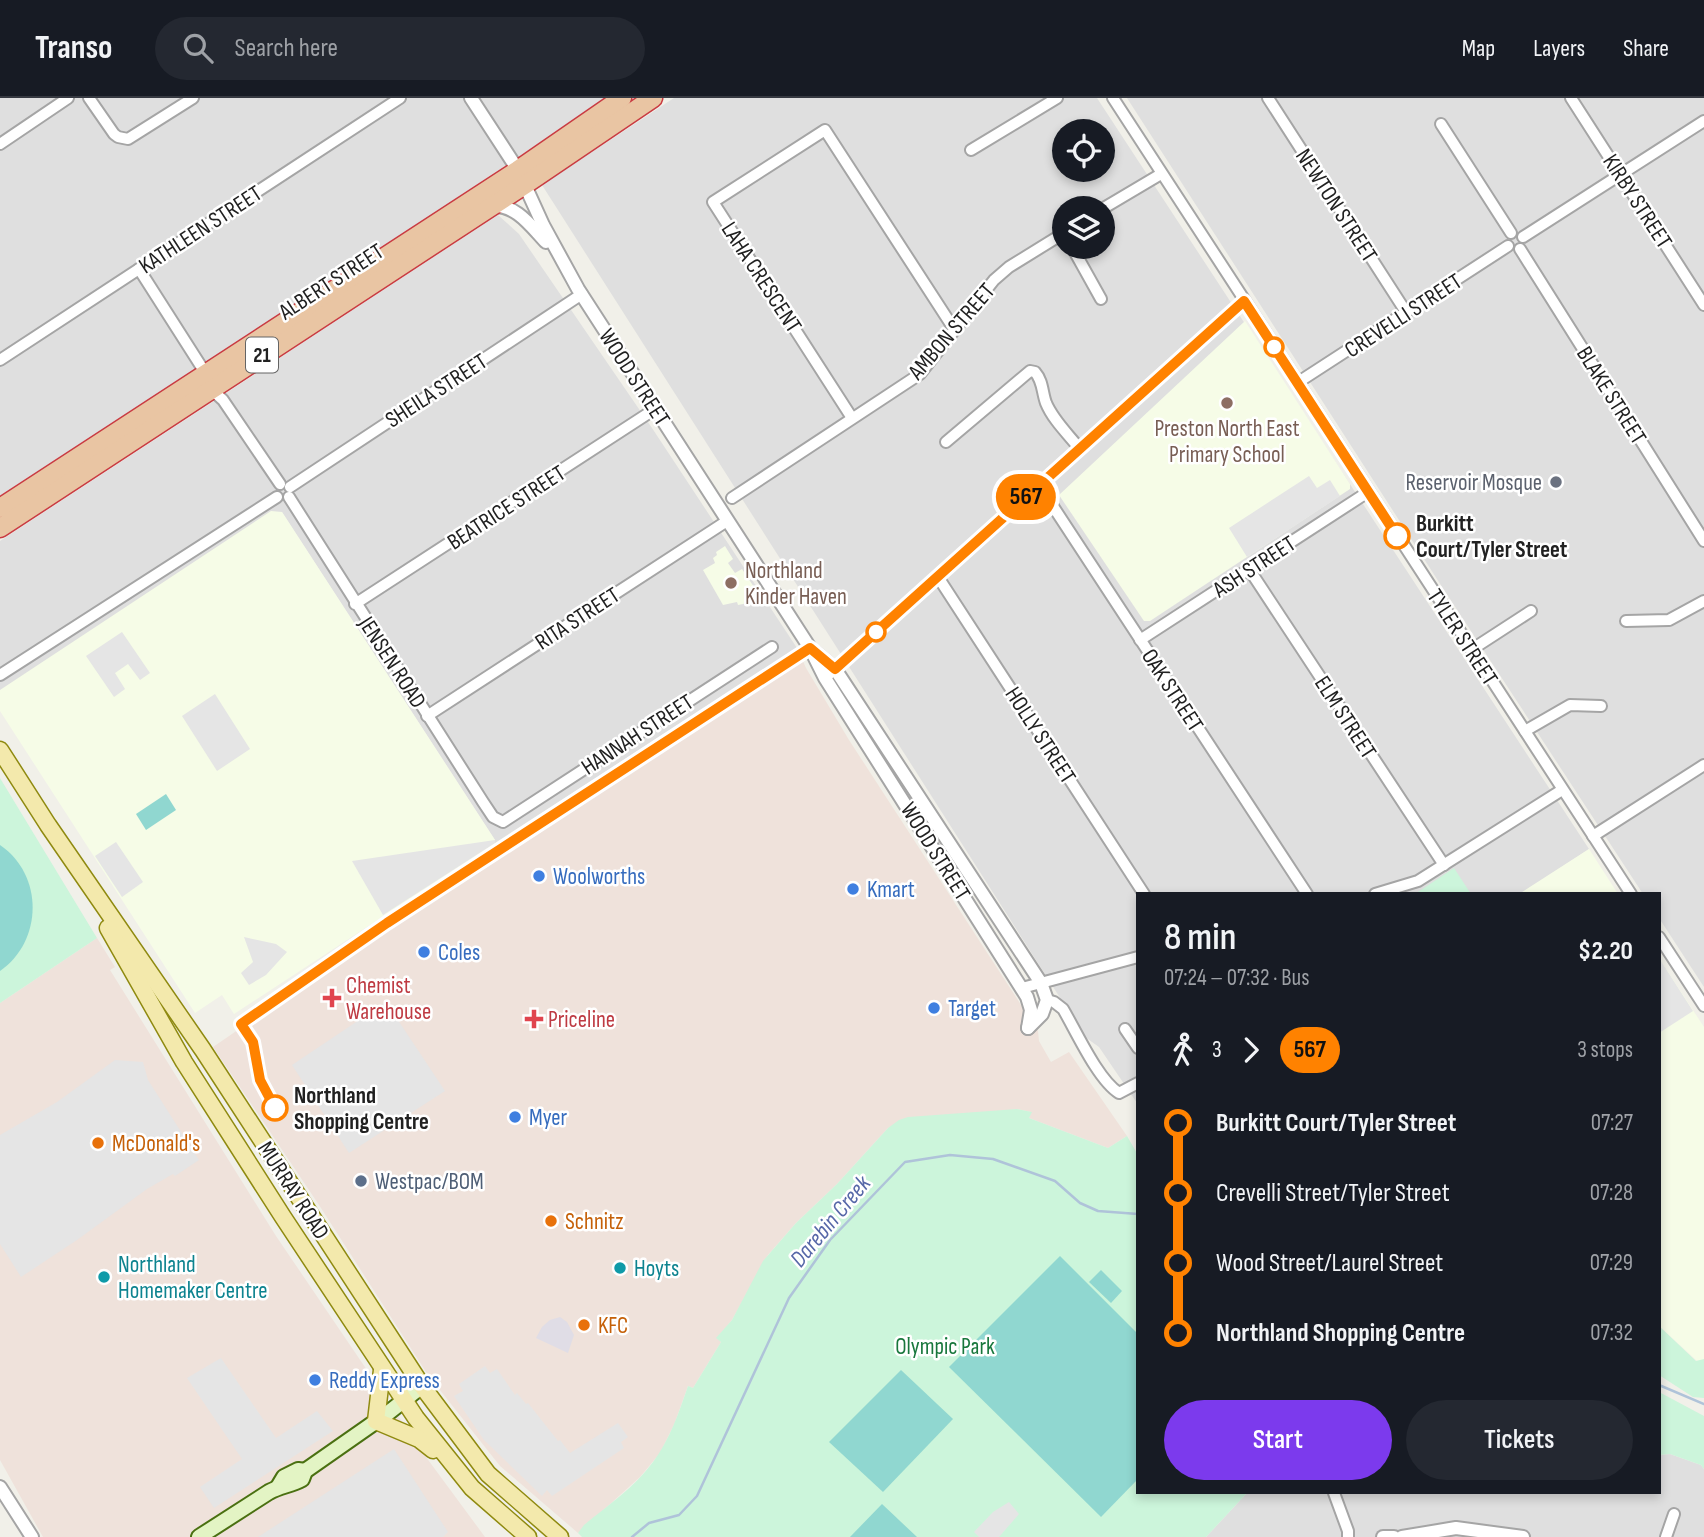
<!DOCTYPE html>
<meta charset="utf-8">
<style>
body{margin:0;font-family:"Sofia Sans Condensed",sans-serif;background:#242831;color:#f1f3f6;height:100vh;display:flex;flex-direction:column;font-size:26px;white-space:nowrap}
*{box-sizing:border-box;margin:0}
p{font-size:23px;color:#9ea1a6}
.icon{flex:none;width:38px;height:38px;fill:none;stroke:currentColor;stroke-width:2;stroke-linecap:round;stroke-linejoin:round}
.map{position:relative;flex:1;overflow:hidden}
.sheet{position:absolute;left:1136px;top:794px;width:525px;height:602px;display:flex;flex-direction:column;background:#171b24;border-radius:0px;box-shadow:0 4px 10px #0003}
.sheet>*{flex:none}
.badge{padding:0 14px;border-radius:23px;font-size:24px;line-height:46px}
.tools{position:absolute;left:1052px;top:21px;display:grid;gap:14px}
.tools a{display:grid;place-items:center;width:63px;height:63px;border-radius:50%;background:#171b24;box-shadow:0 4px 10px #0003;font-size:35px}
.map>.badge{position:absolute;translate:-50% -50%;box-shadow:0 0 0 4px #fff}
.legs{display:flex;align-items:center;gap:10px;height:77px;padding:0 28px;font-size:23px}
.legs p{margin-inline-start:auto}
.headline{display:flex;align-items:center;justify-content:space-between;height:119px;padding:0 28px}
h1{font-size:38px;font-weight:600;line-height:52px}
.cta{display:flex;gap:14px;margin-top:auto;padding:14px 28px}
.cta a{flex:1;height:80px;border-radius:42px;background:#7c3aed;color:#fff;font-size:28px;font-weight:600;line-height:80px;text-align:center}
.cta a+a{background:#242831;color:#f1f3f6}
ul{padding:0 28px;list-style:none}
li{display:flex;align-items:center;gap:24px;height:70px;font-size:26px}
li i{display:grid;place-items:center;width:10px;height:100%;margin:0 9px;background:currentColor}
li i::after{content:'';width:18px;height:18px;margin:-9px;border:5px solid;border-radius:50%;background:#171b24}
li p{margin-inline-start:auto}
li:first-child i{background:linear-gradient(#0000 50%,currentColor 0)}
li:last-child i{background:linear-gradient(currentColor 50%,#0000 0)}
header{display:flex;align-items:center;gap:42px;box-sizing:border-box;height:98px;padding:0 35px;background:#171b24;border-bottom:2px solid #363941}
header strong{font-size:33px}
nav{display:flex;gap:38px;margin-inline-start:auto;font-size:24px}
.search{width:490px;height:63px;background:#242831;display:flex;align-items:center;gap:18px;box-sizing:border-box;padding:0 24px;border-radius:38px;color:#9ea1a6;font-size:26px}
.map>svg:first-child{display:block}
.residential{fill:#dfdfdf;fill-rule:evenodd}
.commercial{fill:#efe2db}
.education{fill:#f6fce7}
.park{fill:#ccf5db}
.pitch{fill:#90d7d0}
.parking{fill:#e5e5e5}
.plaza{fill:#e0dde6}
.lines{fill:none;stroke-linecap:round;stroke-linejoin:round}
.stream{stroke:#afc3d9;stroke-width:2.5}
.minor-casing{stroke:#a5a5a5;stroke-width:14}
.tertiary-casing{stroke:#a5a5a5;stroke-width:16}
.secondary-casing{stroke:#4a7011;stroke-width:18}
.primary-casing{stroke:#8f8a10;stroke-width:19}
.trunk-casing{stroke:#c93b42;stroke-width:21}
.minor{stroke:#fff;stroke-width:10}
.tertiary{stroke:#fff;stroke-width:12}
.secondary{stroke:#e3f4c4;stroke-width:14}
.primary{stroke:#f3e9ac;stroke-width:16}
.trunk{stroke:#e9c5a3;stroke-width:18}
.line-1-casing{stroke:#fff;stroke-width:16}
.line-1{stroke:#ff8200;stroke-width:10}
.stop-1-dot{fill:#fff;stroke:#ff8200;stroke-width:3.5}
.education-dot{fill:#8d6e63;stroke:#fff;stroke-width:2.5}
.worship-dot{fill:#6b7280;stroke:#fff;stroke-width:2.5}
.shop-dot{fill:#3f7fe0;stroke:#fff;stroke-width:2.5}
.health-dot{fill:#e0444e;stroke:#fff;stroke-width:2.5}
.food-dot{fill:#e8710a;stroke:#fff;stroke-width:2.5}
.service-dot{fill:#5c6f8a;stroke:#fff;stroke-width:2.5}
.culture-dot{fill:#0f9aa8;stroke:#fff;stroke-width:2.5}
.labels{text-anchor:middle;stroke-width:5;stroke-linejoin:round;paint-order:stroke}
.shield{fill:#fff;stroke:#646464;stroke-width:2}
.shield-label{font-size:21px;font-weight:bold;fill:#212121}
.street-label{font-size:23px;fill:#212121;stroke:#fff}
.education-label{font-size:23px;fill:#785e54;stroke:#fff}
.worship-label{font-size:23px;fill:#5b616d;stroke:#fff;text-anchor:end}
.stop-label{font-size:23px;font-weight:bold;fill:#212121;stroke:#fff;text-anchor:start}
.shop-label{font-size:23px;fill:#366cbe;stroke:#fff;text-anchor:start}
.health-label{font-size:23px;fill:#be3a42;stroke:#fff;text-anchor:start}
.food-label{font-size:23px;fill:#c56008;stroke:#fff;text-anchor:start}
.service-label{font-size:23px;fill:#4e5e75;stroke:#fff;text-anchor:start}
.culture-label{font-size:23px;fill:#0d838f;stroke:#fff;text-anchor:start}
.park-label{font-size:23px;fill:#18773c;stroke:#fff}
.water-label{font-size:24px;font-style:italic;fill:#5768a8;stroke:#fff}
</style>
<header>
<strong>Transo</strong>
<div class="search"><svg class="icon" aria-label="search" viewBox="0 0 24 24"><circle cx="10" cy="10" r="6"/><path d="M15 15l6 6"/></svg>Search here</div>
<nav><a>Map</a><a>Layers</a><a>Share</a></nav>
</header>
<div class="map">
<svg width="1704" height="1439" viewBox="0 0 1704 1439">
<rect width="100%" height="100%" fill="#f1f0e9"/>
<!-- residential -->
<g class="residential">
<polygon points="0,0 607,0 401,137 0,398"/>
<path d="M674,0h423l492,751 -69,45h-382l-1,209 -38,-56 -14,-10 -543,-852zM1064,33h38v39h-38zM1064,110h38v39h-38z"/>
<polygon points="1127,0 1704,0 1704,889 1659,820 1659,796 1643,796 1435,478"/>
<polygon points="498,117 519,136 652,330 797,550 495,745 495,742 282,414 0,598 0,443"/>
<polygon points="1670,1356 1701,1367 1704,1371 1704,1439 1206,1439 1247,1395 1659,1395 1659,1357"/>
</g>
<!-- commercial -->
<g class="commercial">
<polygon points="797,550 806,570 849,642 1038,933 1039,943 1051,964 1069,954 1127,1038 1108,1050 1029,1020 1031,1014 1017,1011 888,1030 837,1086 796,1125 768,1157 732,1222 717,1240 721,1244 693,1290 688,1288 674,1327 660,1355 640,1379 578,1435 500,1368 428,1277 319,1107 213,949"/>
<polygon points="97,840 115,869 110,872 276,1138 426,1359 485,1439 43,1439 0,1362 0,905"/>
</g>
<!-- education -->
<g class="education">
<polygon points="1245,223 1350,386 1350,391 1150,523 1144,523 1059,397"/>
<polygon points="271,413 282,414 495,742 495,745 234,916 222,897 195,915 0,613 0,592"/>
<polygon points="725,448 733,461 728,465 735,475 742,471 758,495 748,505 738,507 737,504 723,507 703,472 715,465 713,460 717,457 716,454"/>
<polygon points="1589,751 1618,796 1519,796"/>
<polygon points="1659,860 1704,929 1704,1262 1697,1263 1659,1228"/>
</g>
<!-- park -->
<g class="park">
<polygon points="0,680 97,840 0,905"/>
<polygon points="1454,770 1471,796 1415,796"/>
<path d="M1017,1011l15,3 -3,6 79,30 19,-12 11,19v338h109l-41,44h-624l-4,-4 6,-8c23,-19 51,-38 69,-63 17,-23 26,-50 35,-76l5,2 28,-46 -5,-4 16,-18 31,-59 33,-38 41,-39 51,-56 11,-8 9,-3z"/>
<polygon points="1659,1228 1696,1263 1704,1261 1704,1300 1693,1299 1659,1277"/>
<polygon points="1659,1294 1704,1318 1704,1371 1701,1367 1670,1356 1659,1357"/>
</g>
<!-- pitch -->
<g class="pitch">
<polygon points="166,696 176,712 146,732 136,716"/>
<path d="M0,747c44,30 43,96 0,126z"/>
<polygon points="1060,1158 1137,1235 1137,1382 1101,1419 949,1269"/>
<polygon points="1101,1172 1122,1193 1111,1205 1089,1184"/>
<polygon points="901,1272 953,1321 883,1394 829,1344"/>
<polygon points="882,1406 917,1439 850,1439"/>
</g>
<!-- parking -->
<g class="parking">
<polygon points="1309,378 1317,390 1330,382 1340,398 1247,459 1229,430"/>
<polygon points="122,534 150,575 140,582 128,566 115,575 125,591 114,599 86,558"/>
<polygon points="215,596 250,651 217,673 182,618"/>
<polygon points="495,742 495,745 383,817 352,763"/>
<polygon points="116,744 143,784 122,799 95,758"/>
<polygon points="244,839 276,846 287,854 266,877 249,887 241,875 253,864"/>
<polygon points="1659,860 1693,913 1659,935"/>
<polygon points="386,904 445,993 349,1055 292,967"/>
<polygon points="115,962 143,964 148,982 199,1062 175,1078 173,1076 147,1091 77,1142 21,1179 0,1146 0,1037 57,1004"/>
<polygon points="221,1260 276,1340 317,1313 333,1333 214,1410 200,1389 242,1361 187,1280"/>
<polygon points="485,1268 490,1275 497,1271 515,1297 517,1295 526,1306 528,1305 558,1343 560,1342 570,1355 618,1325 628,1339 621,1344 624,1350 552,1398 547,1392 542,1398 484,1342 454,1298 463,1293 459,1286"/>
<polygon points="394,1351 448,1434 443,1439 258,1439"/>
<polygon points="1009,1404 1019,1416 999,1439 979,1439 974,1434 993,1414"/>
</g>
<!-- plaza -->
<polygon class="plaza" points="560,1219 567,1224 574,1237 568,1255 536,1240 542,1229 550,1222"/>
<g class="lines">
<!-- stream -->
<g class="stream">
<polyline points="1659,1287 1704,1306"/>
<polyline points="632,1439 649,1425 679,1417 697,1398 789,1200 830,1142 905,1064 950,1057 993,1061 1055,1083 1080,1105 1098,1113 1138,1116"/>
</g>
<!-- minor casing -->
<g class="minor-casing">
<g id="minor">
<polyline points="89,0 114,36 118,39 128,41 193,0"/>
<polyline points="1113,0 1631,796"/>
<polyline points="1268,0 1406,214"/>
<polyline points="1571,0 1704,207"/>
<polyline points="1441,26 1511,135"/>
<polyline points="0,46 68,0"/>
<polyline points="971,52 1057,0"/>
<polyline points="1102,111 1161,76"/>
<polyline points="1523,139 1704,23"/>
<polyline points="1072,149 1101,201"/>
<polyline points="1520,151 1704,443"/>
<polyline points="139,171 206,276"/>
<polyline points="0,262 400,0"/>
<polyline points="1297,285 1508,148"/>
<polyline points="211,291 223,302 280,386"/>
<polyline points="852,320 713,104 825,32 954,231"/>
<path d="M946,344l84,-71 5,1c8,9 7,20 11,31 7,17 22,31 33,45"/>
<polyline points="1039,387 1307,796"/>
<polyline points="290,389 582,196"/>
<polyline points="289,399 483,704 493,719 503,724 772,549"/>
<polyline points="732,400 920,276 994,182 1009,169 1064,135"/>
<polyline points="1249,471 1444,767"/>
<polyline points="938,479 1144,796"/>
<polyline points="355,506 655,311"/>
<polyline points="1626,523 1669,522 1704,503"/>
<polyline points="1140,542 1368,394"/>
<polyline points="1471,552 1531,513"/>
<polyline points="0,577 277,399"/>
<polyline points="825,580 1244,203"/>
<polyline points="427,618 727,423"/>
<polyline points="1525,633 1570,607 1601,608"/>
<polyline points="1593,738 1704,667"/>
<polyline points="1375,796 1418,783 1562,692"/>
<polyline points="1659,839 1704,908"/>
<polyline points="1022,890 1138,859"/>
<path d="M1047,902l7,2 9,7c13,22 35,71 56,84l19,-10"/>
<polyline points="1125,931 1138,950"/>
<polyline points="1334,1395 1348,1433 1348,1439"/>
<polyline points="1666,1439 1674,1416"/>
</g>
</g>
<!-- tertiary casing -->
<g class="tertiary-casing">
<g id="tertiary">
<polyline points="471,0 518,72 543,127 578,191 810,550 825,580 1027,899 1031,912 1028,930"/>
<path d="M491,108c25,-2 39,19 55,36"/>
<polyline points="816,555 835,571 1041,885 1047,902 1042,916 1028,930"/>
<polyline points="0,1389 32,1439"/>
<polyline points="1383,1439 1394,1439"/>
<polyline points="1402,1439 1456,1430 1523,1439"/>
</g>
</g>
<!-- secondary casing -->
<g class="secondary-casing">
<g id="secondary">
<polyline points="278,1389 284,1379 298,1372 305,1373"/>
<path d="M199,1439l70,-45c11,-6 22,-7 33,-13l3,-8 83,-58 34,-27"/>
</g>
</g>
<!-- primary casing -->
<g class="primary-casing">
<g id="primary">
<polyline points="0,652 48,727 203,952 422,1288 488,1376 560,1439"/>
<polyline points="108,830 184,964 283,1119 416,1320 472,1390 528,1439"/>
<polyline points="382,1272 376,1323 419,1341 433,1352"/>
</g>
</g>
<!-- trunk casing -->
<g class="trunk-casing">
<g id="trunk">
<polyline points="0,410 518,72 622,0"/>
<polyline points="0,430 526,86 653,0"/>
</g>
</g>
<!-- minor -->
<use href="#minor" class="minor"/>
<!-- tertiary -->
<use href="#tertiary" class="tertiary"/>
<!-- secondary -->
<use href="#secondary" class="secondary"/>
<!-- primary -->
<use href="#primary" class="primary"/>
<!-- trunk -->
<use href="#trunk" class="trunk"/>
</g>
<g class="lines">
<!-- line-1 casing -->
<g class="line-1-casing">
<polyline id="line-1" points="275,1010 260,982 253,944 241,926 387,825 810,550 835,571 1244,203 1397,438"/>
</g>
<!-- line-1 -->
<use href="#line-1" class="line-1"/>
</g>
<!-- markers -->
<g class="stop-1-dot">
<circle cx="1274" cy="249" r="9"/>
<circle cx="1397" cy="438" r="12"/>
<circle cx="876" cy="534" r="9"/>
<circle cx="275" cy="1010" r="12"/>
</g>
<g class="education-dot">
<circle cx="1227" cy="305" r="7"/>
<circle cx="731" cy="485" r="7"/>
</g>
<circle class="worship-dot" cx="1556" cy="384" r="7"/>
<g class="shop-dot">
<circle cx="539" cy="778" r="7"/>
<circle cx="853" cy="791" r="7"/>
<circle cx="424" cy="854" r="7"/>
<circle cx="934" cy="910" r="7"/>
<circle cx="515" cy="1019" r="7"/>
<circle cx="315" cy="1282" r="7"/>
</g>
<g class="health-dot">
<path d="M328.5 889.5h7v7h7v7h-7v7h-7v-7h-7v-7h7z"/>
<path d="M530.5 910.5h7v7h7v7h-7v7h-7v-7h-7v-7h7z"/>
</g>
<g class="food-dot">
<circle cx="98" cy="1045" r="7"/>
<circle cx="551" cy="1123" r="7"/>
<circle cx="584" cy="1227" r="7"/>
</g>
<circle class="service-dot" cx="361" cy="1083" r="7"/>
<g class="culture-dot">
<circle cx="620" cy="1170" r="7"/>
<circle cx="104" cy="1179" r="7"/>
</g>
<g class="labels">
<!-- shield labels -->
<rect class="shield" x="246" y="239.5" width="32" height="35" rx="5"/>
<g class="shield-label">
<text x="262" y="264">21</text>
</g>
<!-- street labels -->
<g class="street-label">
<text transform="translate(1638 103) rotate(57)" y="8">KIRBY STREET</text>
<text transform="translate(1337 107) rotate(57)" y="8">NEWTON STREET</text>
<text transform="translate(200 131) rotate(-33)" y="8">KATHLEEN STREET</text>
<text transform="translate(762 179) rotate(57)" y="8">LAHA CRESCENT</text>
<text transform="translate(331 183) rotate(-33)" y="8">ALBERT STREET</text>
<text transform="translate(1403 217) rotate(-33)" y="8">CREVELLI STREET</text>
<text transform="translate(951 233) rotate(-49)" y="8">AMBON STREET</text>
<text transform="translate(635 279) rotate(57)" y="8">WOOD STREET</text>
<text transform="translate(436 292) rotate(-33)" y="8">SHEILA STREET</text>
<text transform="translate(1612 297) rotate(58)" y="8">BLAKE STREET</text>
<text transform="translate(506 409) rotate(-33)" y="8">BEATRICE STREET</text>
<text transform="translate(1254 468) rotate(-33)" y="8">ASH STREET</text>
<text transform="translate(577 520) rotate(-33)" y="8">RITA STREET</text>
<text transform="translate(1463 539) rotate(57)" y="8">TYLER STREET</text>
<text transform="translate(393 564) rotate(57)" y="8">JENSEN ROAD</text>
<text transform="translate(1173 592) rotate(57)" y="8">OAK STREET</text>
<text transform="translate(1346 619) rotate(57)" y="8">ELM STREET</text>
<text transform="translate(637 636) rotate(-33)" y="8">HANNAH STREET</text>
<text transform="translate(1041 637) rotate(57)" y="8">HOLLY STREET</text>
<text transform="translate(936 753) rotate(58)" y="8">WOOD STREET</text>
<text transform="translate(294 1092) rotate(57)" y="8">MURRAY ROAD</text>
</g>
<!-- education labels -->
<g class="education-label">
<text x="1227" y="338">Preston North East<tspan x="1227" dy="26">Primary School</tspan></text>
<text x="745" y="480" text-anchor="start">Northland<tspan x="745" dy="26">Kinder Haven</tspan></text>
</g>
<!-- worship labels -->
<g class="worship-label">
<text x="1542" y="392">Reservoir Mosque</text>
</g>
<!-- stop labels -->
<g class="stop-label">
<text x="1416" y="433">Burkitt<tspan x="1416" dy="26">Court/Tyler Street</tspan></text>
<text x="294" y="1005">Northland<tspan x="294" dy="26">Shopping Centre</tspan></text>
</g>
<!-- shop labels -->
<g class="shop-label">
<text x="553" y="786">Woolworths</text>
<text x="867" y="799">Kmart</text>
<text x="438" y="862">Coles</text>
<text x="948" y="918">Target</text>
<text x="529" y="1027">Myer</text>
<text x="329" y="1290">Reddy Express</text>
</g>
<!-- health labels -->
<g class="health-label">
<text x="346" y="895">Chemist<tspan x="346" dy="26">Warehouse</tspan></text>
<text x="548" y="929">Priceline</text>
</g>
<!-- food labels -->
<g class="food-label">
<text x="112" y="1053">McDonald's</text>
<text x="565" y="1131">Schnitz</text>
<text x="598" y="1235">KFC</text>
</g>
<!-- service labels -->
<g class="service-label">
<text x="375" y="1091">Westpac/BOM</text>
</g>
<!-- culture labels -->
<g class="culture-label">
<text x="118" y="1174">Northland<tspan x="118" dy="26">Homemaker Centre</tspan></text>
<text x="634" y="1178">Hoyts</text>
</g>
<!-- park labels -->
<g class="park-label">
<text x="945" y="1256">Olympic Park</text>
</g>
<!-- water labels -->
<g class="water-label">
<text transform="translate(830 1123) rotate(-50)" y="8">Darebin Creek</text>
</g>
</g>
</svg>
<div class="tools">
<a><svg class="icon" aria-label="locate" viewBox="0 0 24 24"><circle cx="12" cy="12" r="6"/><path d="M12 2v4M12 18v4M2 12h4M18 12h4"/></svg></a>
<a><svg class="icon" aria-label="layers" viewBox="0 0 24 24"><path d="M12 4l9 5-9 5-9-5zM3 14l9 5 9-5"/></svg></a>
</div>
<b class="badge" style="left:1026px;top:399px;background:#ff8200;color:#111">567</b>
<section class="sheet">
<div class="headline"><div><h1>8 min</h1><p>07:24 – 07:32 · Bus</p></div><b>$2.20</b></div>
<div class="legs"><svg class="icon" aria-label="walk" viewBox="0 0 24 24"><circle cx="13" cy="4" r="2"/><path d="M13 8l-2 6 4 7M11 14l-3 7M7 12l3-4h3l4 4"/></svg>3<svg class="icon" aria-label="forward" viewBox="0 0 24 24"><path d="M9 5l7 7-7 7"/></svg><b class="badge" style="background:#ff8200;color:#111">567</b><p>3 stops</p></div>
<ul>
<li><i style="color:#ff8200"></i><b>Burkitt Court/Tyler Street</b><p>07:27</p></li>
<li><i style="color:#ff8200"></i><span>Crevelli Street/Tyler Street</span><p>07:28</p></li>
<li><i style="color:#ff8200"></i><span>Wood Street/Laurel Street</span><p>07:29</p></li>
<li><i style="color:#ff8200"></i><b>Northland Shopping Centre</b><p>07:32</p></li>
</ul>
<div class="cta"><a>Start</a><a>Tickets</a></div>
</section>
</div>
